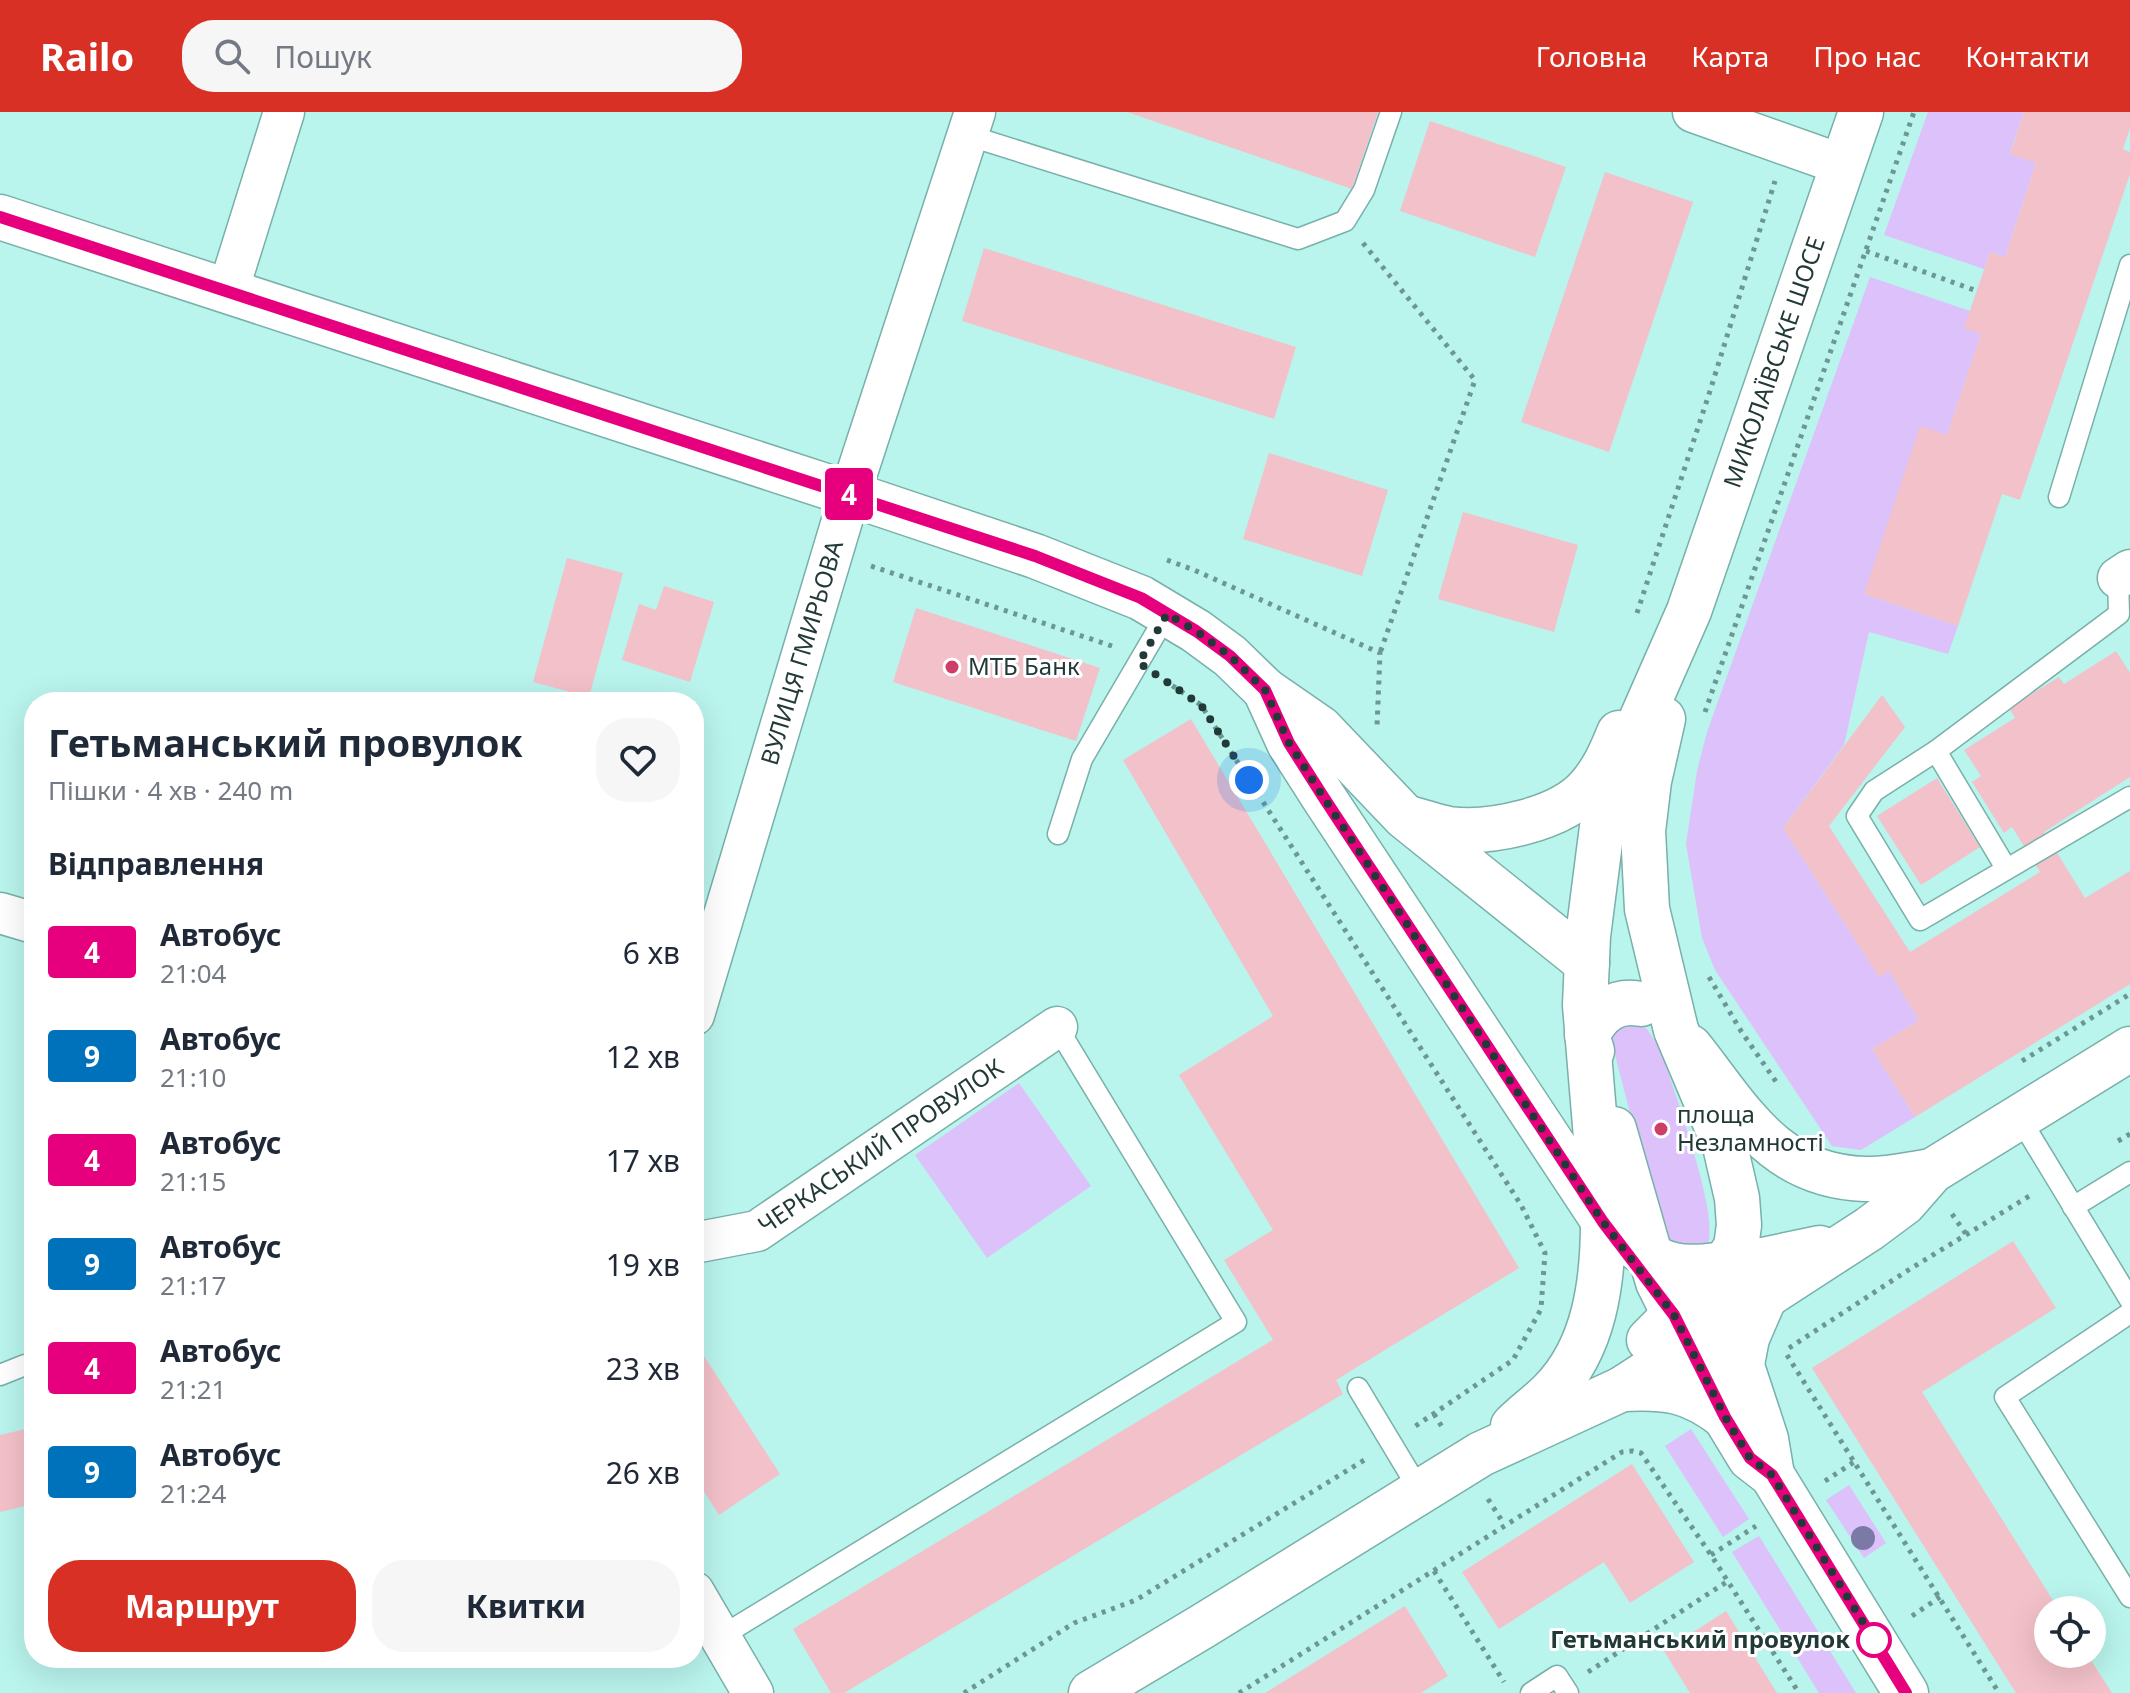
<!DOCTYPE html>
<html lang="uk">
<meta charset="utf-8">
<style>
body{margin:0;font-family:"Noto Sans",sans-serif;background:#f6f6f7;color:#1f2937;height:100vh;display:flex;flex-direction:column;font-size:30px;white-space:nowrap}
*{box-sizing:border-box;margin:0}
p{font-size:26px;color:#747a83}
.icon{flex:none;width:44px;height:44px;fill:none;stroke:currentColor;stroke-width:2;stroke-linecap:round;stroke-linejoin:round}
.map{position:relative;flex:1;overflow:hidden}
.sheet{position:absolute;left:24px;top:580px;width:680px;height:976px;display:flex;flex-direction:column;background:#fff;border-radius:32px;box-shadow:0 8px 32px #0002}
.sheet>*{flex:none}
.badge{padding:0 16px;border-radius:6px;font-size:28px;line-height:52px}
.buttons{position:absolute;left:2034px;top:1484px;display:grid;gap:16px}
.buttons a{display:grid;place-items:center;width:72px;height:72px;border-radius:50%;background:#fff;box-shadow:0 8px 32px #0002;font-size:40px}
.you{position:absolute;width:40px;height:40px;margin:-20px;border:6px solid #fff;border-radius:50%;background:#1a73e8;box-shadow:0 0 0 12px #1a73e833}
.map>.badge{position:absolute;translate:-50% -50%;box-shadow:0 0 0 4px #fff}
h2{padding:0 24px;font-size:30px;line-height:72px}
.round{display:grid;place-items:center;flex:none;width:84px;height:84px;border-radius:32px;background:#f6f6f7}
.summary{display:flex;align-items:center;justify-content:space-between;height:136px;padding:0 24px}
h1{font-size:38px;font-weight:700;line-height:60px}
.cta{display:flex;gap:16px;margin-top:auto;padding:16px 24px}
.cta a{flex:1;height:92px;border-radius:32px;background:#d93025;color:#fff;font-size:32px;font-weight:700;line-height:92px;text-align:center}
.cta a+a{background:#f6f6f7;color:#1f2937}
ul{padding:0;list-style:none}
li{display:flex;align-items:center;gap:24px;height:104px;padding:0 24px}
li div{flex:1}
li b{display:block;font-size:30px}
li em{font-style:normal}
li .badge{min-width:88px;font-weight:700;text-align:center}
header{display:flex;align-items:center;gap:48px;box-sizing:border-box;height:112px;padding:0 40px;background:#d93025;color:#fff}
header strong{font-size:38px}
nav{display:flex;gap:44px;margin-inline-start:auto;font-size:28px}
.search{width:560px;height:72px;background:#f6f6f7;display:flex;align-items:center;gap:20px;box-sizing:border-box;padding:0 28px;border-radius:32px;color:#747a83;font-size:30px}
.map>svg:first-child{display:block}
.green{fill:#ddc1fa}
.building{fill:#f3c1c9}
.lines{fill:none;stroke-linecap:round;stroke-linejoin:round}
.service-casing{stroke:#78b0aa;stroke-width:23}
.minor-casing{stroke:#78b0aa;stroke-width:43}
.tertiary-casing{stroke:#78b0aa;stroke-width:47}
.primary-casing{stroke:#78b0aa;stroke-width:47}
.path{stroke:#6d9792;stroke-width:5;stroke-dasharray:4 6;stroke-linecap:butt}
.service{stroke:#fff;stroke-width:20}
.minor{stroke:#fff;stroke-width:40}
.tertiary{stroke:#fff;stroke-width:44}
.primary{stroke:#fff;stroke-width:44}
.tree{fill:#7b7aa6}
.line-casing{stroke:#fff;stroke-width:18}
.line{stroke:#e6007e;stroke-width:12}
.walk{stroke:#223a37;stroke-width:8;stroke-dasharray:0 14.4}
.poi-dot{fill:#cd3f68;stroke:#fff;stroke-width:3}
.stop-dot{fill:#fff;stroke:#e6007e;stroke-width:4}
.labels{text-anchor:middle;stroke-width:6;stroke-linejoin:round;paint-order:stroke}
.street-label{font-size:24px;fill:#223a37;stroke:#fff}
.poi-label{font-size:24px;fill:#223a37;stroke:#fff;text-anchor:start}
.stop-label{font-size:24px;font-weight:bold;fill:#223a37;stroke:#fff;text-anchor:end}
</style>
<header>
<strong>Railo</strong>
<div class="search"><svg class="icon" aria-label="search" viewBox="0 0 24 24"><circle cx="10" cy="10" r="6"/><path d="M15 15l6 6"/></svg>Пошук</div>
<nav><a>Головна</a><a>Карта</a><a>Про нас</a><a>Контакти</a></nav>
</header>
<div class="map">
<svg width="2130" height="1581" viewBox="0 0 2130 1581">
<rect width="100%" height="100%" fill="#b9f4ed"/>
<!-- green -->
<g class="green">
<polygon points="1928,0 2024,0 2010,41 2036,51 2005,145 1990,140 1984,157 1884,123"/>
<polygon points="1870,165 1970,199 1981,222 1947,323 1864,482 1958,514 1948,542 1869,520 1844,633 1783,716 1879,865 1889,859 1919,908 1872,937 1915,1005 1861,1038 1832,1034 1715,858 1702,826 1686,732 1697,659 1707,620"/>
<path d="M1637,910l10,7 14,22c12,37 55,155 48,188 -1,7 -5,10 -11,14l-36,-15 -49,-191v-19z"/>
<polygon points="1019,971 1091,1074 987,1146 915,1043"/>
<polygon points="1691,1317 1749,1407 1723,1425 1665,1334"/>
<polygon points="1849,1373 1886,1431 1864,1446 1826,1388"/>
<polygon points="1759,1424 1856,1581 1819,1581 1732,1440"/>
</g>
<!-- building -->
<g class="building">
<polygon points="1127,0 1378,0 1352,77"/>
<polygon points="2024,0 2130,0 2130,16 2123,37 2130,40 2130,62 2020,388 2002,382 1958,514 1864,482 1920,314 1947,323 1981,222 1964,216 1990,140 2005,145 2036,51 2010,42"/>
<polygon points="1430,9 1566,55 1535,145 1400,99"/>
<polygon points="1605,60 1693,90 1609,340 1521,310"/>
<polygon points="984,136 1296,235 1274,307 962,209"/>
<polygon points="1269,341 1388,378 1362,464 1243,427"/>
<polygon points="1463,400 1578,433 1554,520 1438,487"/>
<polygon points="567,446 623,461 589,585 533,570"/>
<polygon points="664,474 714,490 690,570 622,548 639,492 656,498"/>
<polygon points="916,496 1100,556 1076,629 893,570"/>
<polygon points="2116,539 2130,561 2130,665 2044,720 2085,786 2130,759 2130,872 1915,1005 1872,937 1919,908 1889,859 1879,865 1783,716 1882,583 1905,615 1829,714 1910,840 2040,760 2012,715 2004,721 1972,670 1981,664 1964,638 2015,606 2009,596 2059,565 2064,572"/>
<polygon points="1191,607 1519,1156 1336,1268 1343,1282 844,1581 831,1581 793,1517 1273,1228 1224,1148 1273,1118 1179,963 1273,904 1123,648"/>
<polygon points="1937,666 1980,735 1921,773 1877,704"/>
<polygon points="2013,1129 2056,1196 1922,1280 2059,1498 2048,1498 2048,1542 2087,1542 2112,1581 2016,1581 1812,1256"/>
<polygon points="702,1241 780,1362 719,1403 694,1364 694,1246"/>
<polygon points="34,1315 34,1392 0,1400 0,1323"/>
<polygon points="1632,1352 1694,1450 1630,1491 1604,1450 1499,1517 1462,1460"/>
<polygon points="1405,1494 1448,1564 1421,1581 1265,1581"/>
<polygon points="1726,1499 1777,1581 1690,1581 1664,1539"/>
</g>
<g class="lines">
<!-- service casing -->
<g class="service-casing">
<g id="service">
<polyline points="967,23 1298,127 1345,109 1364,78 1391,0"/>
<polyline points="2059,385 2130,153"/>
<polyline points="2118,466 2119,502 1936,639 1874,679 1857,704 1920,808 2130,685"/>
<polyline points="1936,639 2006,756"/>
<polyline points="1058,722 1082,647 1167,502"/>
<polyline points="2019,1005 2130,1188"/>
<polyline points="2073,1095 2130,1060"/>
<polyline points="2130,1201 2005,1285 2130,1485"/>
<polyline points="0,1263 25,1253 34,1257"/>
<polyline points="1358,1276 1420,1379"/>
<polyline points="720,1525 1236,1210 1057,915"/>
<polyline points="1531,1581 1557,1564 1568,1581"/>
</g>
</g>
<!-- minor casing -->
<g class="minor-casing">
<g id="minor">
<polyline points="1693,0 1843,53"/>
<polyline points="228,179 284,0"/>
<polyline points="2118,466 2130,458"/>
<polyline points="0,801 34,811"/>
<path id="s1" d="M694,903l156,-521 125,-382"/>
<path id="s2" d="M694,1131l63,-12 300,-204"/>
<polyline points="694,1480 753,1581"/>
</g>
</g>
<!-- tertiary casing -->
<g class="tertiary-casing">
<g id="tertiary">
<polyline points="0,105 850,382 1035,444 1141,486 1196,519 1230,544 1265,578 1320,616 1405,705 1587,851"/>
<polyline points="1265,578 1289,631 1324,686 1612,1122"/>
<path d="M1412,707c12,3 25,8 37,10 41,5 112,-9 140,-42 14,-16 22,-34 30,-54"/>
<path d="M1690,935c51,64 83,129 175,132 22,1 45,-5 67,-8"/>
<polyline points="1649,1228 1725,1152 1763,1148 1820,1136"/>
<path d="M1622,1277c44,-2 67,0 103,28"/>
<path d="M1513,1314c12,-12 26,-22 38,-34 44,-44 52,-111 52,-170"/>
<polyline points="1091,1581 1203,1514 1481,1342 1622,1277 1869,1117 1904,1091 1932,1059 2130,937"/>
</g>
</g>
<!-- primary casing -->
<g class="primary-casing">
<g id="primary">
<polyline points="1663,607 1649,669 1643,719 1647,797 1676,918 1725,1034 1737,1086 1739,1113 1736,1135 1725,1152 1726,1184 1742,1254 1766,1327 1772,1363"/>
<path d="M1592,939l-5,-16c12,-23 28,-36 54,-31"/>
<polyline points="1614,1017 1658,1170 1725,1305 1750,1346 1772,1363 1906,1581"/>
<path id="s3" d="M1725,1152c-17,2 -35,5 -51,1 -25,-5 -52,-27 -71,-43l-18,-217 3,-69 14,-109 17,-57 70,-159 172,-499"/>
<polyline points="1742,1252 1747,1226 1766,1182"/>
</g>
</g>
<!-- path -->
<g class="path">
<polyline points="1363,131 1475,268 1380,541"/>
<polyline points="1866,139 1977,179"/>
<polyline points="1167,448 1194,458 1380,541 1377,615"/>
<polyline points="871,454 1112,534"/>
<polyline points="1637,501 1710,279 1775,69"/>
<polyline points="1164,568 1201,593 1521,1093 1545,1141 1541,1197 1513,1248 1414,1315"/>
<polyline points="1705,600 1914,0"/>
<polyline points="1709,865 1741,919 1779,974"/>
<polyline points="2022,949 2130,882"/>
<polyline points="2118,1029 2130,1022"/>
<polyline points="1952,1102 1966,1122"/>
<polyline points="1789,1236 1910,1157 2031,1083"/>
<polyline points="1787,1243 1999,1581"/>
<polyline points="1434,1302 1444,1318"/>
<polyline points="1825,1369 1854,1350"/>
<polyline points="1488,1387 1504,1412"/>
<polyline points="1711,1443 1756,1414"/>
<polyline points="1434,1459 1504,1570"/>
<polyline points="1912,1504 1940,1485"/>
<polyline points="1588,1560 1728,1469"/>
<polyline points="964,1581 1074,1511 1136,1488 1366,1347"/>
<polyline points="1239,1581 1622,1340 1633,1339 1641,1341 1711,1443 1799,1581"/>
</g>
<!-- service -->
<use href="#service" class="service"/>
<!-- minor -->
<use href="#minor" class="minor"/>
<!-- tertiary -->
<use href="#tertiary" class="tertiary"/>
<!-- primary -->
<use href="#primary" class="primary"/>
</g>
<!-- trees -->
<circle class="tree" cx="1863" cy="1426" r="12"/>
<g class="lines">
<!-- line casing -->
<g class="line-casing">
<polyline id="line" points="0,105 1035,444 1141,486 1196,519 1230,544 1265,578 1289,631 1324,686 1603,1110 1674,1203 1725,1305 1750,1346 1772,1363 1906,1581"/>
</g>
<!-- line -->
<use href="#line" class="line"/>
<!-- walk -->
<polyline class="walk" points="1249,668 1201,593 1139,551 1167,502 1196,519 1230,544 1265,578 1289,631 1324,686 1603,1110 1674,1203 1725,1305 1750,1346 1772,1363 1874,1528"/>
</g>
<!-- markers -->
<g class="poi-dot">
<circle cx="952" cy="555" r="8"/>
<circle cx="1661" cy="1017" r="8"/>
</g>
<circle class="stop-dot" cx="1874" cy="1528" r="16"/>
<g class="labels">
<!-- street labels -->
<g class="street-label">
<text dy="8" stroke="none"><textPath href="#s3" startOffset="1028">МИКОЛАЇВСЬКЕ ШОСЕ</textPath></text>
<text dy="8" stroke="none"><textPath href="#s1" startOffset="378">ВУЛИЦЯ ГМИРЬОВА</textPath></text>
<text dy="8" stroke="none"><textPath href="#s2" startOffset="214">ЧЕРКАСЬКИЙ ПРОВУЛОК</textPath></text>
</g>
<!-- poi labels -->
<g class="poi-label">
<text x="968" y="563">МТБ Банк</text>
<text x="1677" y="1011">площа<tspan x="1677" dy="28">Незламності</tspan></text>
</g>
<!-- stop labels -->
<g class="stop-label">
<text x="1850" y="1536">Гетьманський провулок</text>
</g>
</g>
</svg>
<div class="buttons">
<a><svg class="icon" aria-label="locate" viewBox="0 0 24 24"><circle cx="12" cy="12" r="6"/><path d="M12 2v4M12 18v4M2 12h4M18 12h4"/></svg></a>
</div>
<div class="you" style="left:1249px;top:668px"></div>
<b class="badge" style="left:849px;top:382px;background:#e6007e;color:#fff">4</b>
<section class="sheet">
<div class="summary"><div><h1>Гетьманський провулок</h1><p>Пішки · 4 хв · 240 m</p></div><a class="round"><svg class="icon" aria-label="heart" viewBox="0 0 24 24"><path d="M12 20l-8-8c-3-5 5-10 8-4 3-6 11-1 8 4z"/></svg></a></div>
<h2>Відправлення</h2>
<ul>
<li><span class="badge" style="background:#e6007e;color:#fff">4</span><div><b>Автобус</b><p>21:04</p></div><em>6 хв</em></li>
<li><span class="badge" style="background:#0072bc;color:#fff">9</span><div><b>Автобус</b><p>21:10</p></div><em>12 хв</em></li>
<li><span class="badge" style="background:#e6007e;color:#fff">4</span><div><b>Автобус</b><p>21:15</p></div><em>17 хв</em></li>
<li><span class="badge" style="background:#0072bc;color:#fff">9</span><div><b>Автобус</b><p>21:17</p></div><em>19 хв</em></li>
<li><span class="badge" style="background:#e6007e;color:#fff">4</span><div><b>Автобус</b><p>21:21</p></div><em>23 хв</em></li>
<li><span class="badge" style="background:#0072bc;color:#fff">9</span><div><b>Автобус</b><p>21:24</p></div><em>26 хв</em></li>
</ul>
<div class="cta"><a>Маршрут</a><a>Квитки</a></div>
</section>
</div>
